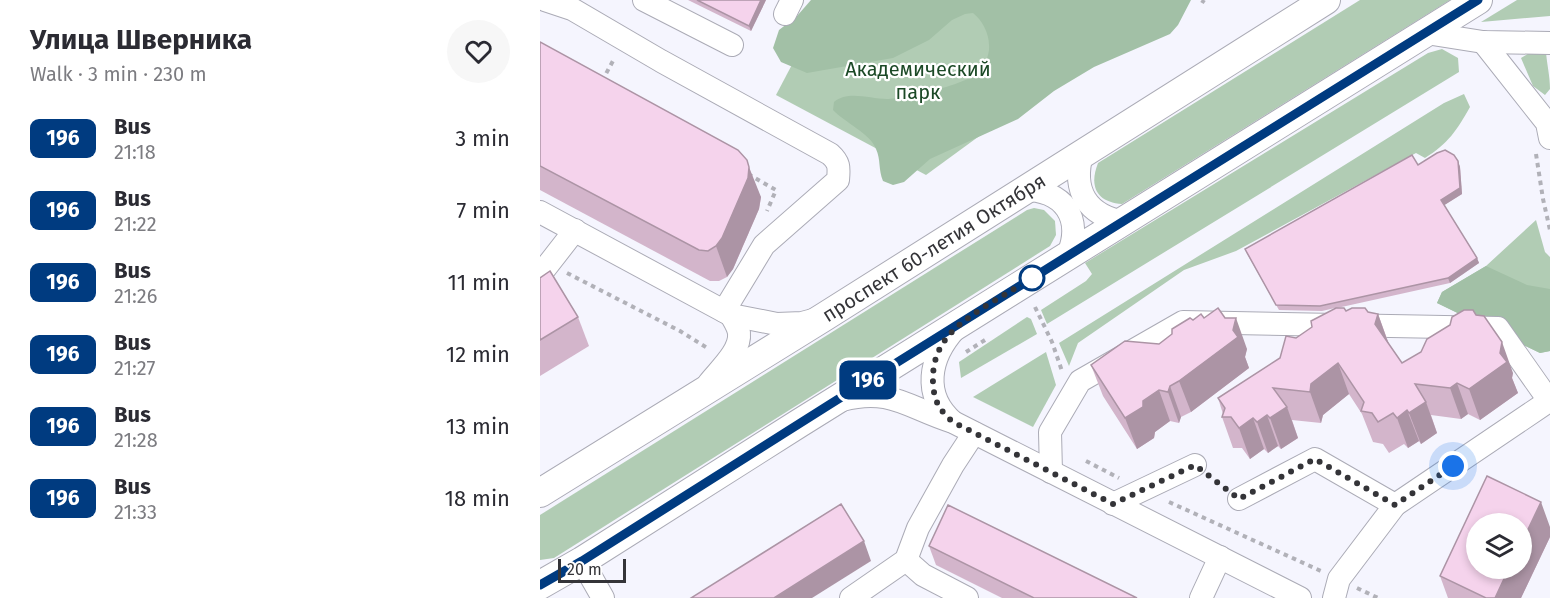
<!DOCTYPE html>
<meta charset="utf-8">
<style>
body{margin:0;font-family:"Fira Sans",sans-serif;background:#f7f7f7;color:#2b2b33;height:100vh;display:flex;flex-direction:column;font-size:22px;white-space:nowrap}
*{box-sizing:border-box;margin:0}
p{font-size:20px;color:#7c7c81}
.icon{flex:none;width:33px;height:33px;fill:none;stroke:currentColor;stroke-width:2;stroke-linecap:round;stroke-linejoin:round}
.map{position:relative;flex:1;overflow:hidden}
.side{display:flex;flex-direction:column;background:#fff;width:540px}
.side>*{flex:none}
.badge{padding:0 12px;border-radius:9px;font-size:21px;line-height:39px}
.buttons{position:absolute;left:926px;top:513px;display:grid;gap:12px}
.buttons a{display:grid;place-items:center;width:66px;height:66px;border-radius:50%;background:#fff;box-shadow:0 3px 9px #0003;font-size:30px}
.scale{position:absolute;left:18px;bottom:15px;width:68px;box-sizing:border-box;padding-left:6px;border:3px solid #343438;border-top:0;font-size:16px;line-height:21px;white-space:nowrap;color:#343438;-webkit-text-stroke:4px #fff;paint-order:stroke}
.you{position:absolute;width:30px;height:30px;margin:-15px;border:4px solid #fff;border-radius:50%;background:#1a73e8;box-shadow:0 0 0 9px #1a73e833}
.map>.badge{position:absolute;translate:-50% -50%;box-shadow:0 0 0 3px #fff}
.round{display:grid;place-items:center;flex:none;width:63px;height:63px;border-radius:32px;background:#f7f7f7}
.headline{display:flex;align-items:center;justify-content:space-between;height:102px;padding:0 30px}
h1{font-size:28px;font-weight:700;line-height:45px}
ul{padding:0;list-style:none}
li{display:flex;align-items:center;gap:18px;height:72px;padding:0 30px}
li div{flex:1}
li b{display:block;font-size:22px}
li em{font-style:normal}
li .badge{min-width:66px;font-weight:700;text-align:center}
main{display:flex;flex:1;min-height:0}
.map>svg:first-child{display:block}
.green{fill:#b1ccb4}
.forest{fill:#a2c0a6}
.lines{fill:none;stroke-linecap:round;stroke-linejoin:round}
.minor-casing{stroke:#ababb6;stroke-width:24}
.major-casing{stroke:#ababb6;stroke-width:30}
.path{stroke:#b1b1b8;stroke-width:4;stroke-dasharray:4.5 4.5;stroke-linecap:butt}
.minor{stroke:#fff;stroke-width:22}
.major{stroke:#fff;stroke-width:28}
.wall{fill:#d3b5cb}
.shaded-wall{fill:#ac94a5}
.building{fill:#f5d3ec;stroke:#ac94a5;stroke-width:1.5}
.line-casing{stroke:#fff;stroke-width:14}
.line{stroke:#003b80;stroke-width:9}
.walk{stroke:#343438;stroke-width:6;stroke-dasharray:0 10.8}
.stop-dot{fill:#fff;stroke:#003b80;stroke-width:3}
.labels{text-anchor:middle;stroke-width:4.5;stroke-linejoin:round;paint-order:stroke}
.park-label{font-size:20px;fill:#1b4926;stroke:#fff}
.street-label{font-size:20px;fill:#343438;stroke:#fff}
</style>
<main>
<section class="side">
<div class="headline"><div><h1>Улица Шверника</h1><p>Walk · 3 min · 230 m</p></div><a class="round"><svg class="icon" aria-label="heart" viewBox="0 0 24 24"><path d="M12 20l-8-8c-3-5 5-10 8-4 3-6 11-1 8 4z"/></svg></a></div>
<ul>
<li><span class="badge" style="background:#003b80;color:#fff">196</span><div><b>Bus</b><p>21:18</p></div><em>3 min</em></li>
<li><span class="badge" style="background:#003b80;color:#fff">196</span><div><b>Bus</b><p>21:22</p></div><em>7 min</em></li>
<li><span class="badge" style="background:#003b80;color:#fff">196</span><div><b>Bus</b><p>21:26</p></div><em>11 min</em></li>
<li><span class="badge" style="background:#003b80;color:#fff">196</span><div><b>Bus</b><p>21:27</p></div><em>12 min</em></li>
<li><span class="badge" style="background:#003b80;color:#fff">196</span><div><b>Bus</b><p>21:28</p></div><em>13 min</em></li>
<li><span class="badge" style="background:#003b80;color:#fff">196</span><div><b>Bus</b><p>21:33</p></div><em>18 min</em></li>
</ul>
</section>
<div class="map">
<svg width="1010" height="598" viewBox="0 0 1010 598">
<rect width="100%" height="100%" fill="#f5f5fe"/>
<!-- green -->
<g class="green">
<polygon points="286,0 625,0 386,175 236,95"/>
<path d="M820,0h90l-328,204c-26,-2 -33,-18 -24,-41z"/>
<polygon points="977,0 1010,0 1010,16 941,22"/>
<polygon points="902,49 918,58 919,72 507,324 501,310 546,281 552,274 545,263 888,53"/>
<path d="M994,50l12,2c1,13 4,24 4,37l-5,6 -12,-9 -12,-28z"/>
<path d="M924,94l6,13c-13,23 -22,37 -45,51l-9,-5 -180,98 -52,19 -106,73 -9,23 -10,-23 385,-240z"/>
<polygon points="494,208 504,210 515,221 516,235 510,246 14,558 0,560 0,515 487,210"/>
<polygon points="996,220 1005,252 1010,257 1010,351 1000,353 897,303 902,292 946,266"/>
<polygon points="487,317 491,319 497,334 421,378 419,362"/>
<polygon points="506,352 516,385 493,427 433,397"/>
</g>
<!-- forest -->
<g class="forest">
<path d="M271,0h380l-13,25 -8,9 -76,33 -40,24 -36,28 -88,40 -26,23 -11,3 -10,-4c-5,-12 -2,-21 -7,-32 -5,-15 -32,-27 -43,-39l1,-8c14,-12 36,-3 53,-3 18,0 82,-15 93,-28 5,-5 10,-18 9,-26 0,-12 -7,-25 -16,-32l-8,1 -13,6 -23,20 -36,18 -86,15 -26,-11 -8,-14 6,-18 18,-14z"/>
<polygon points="946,266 987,285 1010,289 1010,351 1000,353 897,303 902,292"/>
</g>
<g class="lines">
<!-- minor casing -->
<g class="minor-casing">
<g id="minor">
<path d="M5,0l27,9 89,52 169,93c10,9 9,14 8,26l-74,65 -40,66"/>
<polyline points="104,0 192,45"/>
<polyline points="245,14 252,0"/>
<polyline points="886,33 943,42 1010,43"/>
<polyline points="943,42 1007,123 1010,138"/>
<path d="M542,154c-10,37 5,61 42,68"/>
<path d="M484,190c40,0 59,28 44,65"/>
<polyline points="0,212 191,315 237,324 262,323 277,319"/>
<polyline points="0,275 35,230"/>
<path d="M169,383c10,-13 32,-32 30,-50 -1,-7 -5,-12 -8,-18"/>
<path d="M302,400c49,-13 66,8 111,22l347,176"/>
<path d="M413,422c-31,-27 -24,-64 2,-93"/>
<polyline points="511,472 510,432 540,381 643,322 958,328 1010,402"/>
<polyline points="699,499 775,459 855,505 799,579 794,598"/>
<polyline points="573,504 655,465"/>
<polyline points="855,505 1009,401"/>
<polyline points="366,560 383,575 427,598"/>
<polyline points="42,561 63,598"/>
<polyline points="311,598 366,560 378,528 413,465 434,433"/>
<polyline points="661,598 680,557"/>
</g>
</g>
<!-- major casing -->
<g class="major-casing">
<g id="major">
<path id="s1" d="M0,493l284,-176 502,-317"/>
<polyline points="0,585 42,561 258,424 938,0"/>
</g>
</g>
<!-- path -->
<g class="path">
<polyline points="662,3 664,0"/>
<polyline points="62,81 74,59"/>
<polyline points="996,154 1003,199 1010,230"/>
<polyline points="208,174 236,190 227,211"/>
<polyline points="27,273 140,331 169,349"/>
<polyline points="495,307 512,342 522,371"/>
<polyline points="426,352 445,340"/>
<polyline points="546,461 579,478"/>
<polyline points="629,502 781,571"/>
<polyline points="817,588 838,598"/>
</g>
<!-- minor -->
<use href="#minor" class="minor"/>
<!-- major -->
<use href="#major" class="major"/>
</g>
<!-- wall -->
<g class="wall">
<polygon points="148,0 226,0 211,31"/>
<polygon points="0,42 221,197 219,209 193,269 187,277 179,281 170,281 0,190"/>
<polygon points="918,161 920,167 922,194 904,205 937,258 939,263 910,283 797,308 806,311 838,314 849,344 862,363 973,373 972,378 978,393 940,420 928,414 921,419 891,415 897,433 881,444 879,441 868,448 864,444 849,453 843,444 833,442 822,414 809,394 783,415 781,423 752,420 758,438 741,449 738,446 728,453 724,449 710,459 702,448 693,448 682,417 683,414 678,398 740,358 756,338 772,327 795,308 782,311 739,310 707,254 705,249 878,165"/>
<polygon points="0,278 38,317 49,346 0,376"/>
<polygon points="664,318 707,349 705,357 709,368 651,412 641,417 639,423 630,421 615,432 614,438 597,449 563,396 551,365 619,344"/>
<polygon points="1010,537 981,598 908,598 900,576"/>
<polygon points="389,546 597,598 462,598 396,565"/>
</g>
<!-- shaded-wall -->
<g class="shaded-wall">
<polygon points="221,0 226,0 211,31 209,26"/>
<polygon points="918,161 920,167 922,194 903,206 901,200"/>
<polygon points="209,167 221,197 219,209 193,269 187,277 176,246"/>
<polygon points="937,258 939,263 910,283 908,278"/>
<polygon points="838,314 849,345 835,324"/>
<polygon points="696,318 707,349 705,357 709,368 651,412 639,381 693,330"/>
<polygon points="962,342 973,373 972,378 978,393 940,420 929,389"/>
<polygon points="798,363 809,394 783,415 781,423 770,392 771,384"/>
<polygon points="917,383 928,414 921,419 910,388"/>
<polygon points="630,386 641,417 639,423 628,392"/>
<polygon points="619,390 630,421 615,432 614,438 597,449 585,418 603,401"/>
<polygon points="886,402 897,433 881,444 869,413"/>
<polygon points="747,407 758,438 741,449 730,418"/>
<polygon points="867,410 879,441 868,448 857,418"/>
<polygon points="727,415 738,446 728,453 717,422"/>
<polygon points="713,418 724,449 710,459 699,428"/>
<polygon points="1001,502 1010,527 1010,537 981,598 955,598 969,568 981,568 981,544"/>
<polygon points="324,541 331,561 272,598 234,598"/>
</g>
<!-- building -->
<g class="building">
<polygon points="157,0 221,0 209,26"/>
<polygon points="0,42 198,150 207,160 209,167 208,178 182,238 176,246 168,251 159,250 0,166"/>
<polygon points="905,150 914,155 918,161 920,188 901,200 937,258 908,278 780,306 736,305 705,249 872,155 878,165 897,153"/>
<polygon points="10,271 38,317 0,340 0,278"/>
<polygon points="678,308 685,318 696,318 693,330 698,337 639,381 630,386 628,392 619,390 603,401 603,407 585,418 551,365 585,341 619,344 632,334 632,329 650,318 653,320 661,314 664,318"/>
<polygon points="796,308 804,308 806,311 812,308 825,308 828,312 838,314 835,324 862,363 881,352 887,339 910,325 912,317 924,310 933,310 936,315 944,316 962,342 960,353 967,362 929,389 917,383 910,388 875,384 886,402 869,413 867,410 857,418 853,413 838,422 832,413 821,411 824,402 798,363 771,384 770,392 733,388 747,407 730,418 727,415 717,422 713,418 699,428 691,417 682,417 685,408 678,398 740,358 746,336 756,338 772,327 771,321"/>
<polygon points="947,476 1001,502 981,544 981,524 936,524 936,568 969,568 955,598 946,598 900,576"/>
<polygon points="301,504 324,541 234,598 151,598"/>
<polygon points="408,505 597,598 494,598 389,546"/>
</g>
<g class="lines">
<!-- line casing -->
<g class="line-casing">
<polyline id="line" points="0,585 42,561 292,403 938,0"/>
</g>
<!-- line -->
<use href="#line" class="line"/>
<!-- walk -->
<path class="walk" d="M492,278c-13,8 -26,16 -40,24 -31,20 -61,38 -59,81 1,18 6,27 20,39l160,82 82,-39 44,34 76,-40 80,46 58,-39"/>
</g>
<!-- markers -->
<circle class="stop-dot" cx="492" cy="278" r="12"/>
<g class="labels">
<!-- park labels -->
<g class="park-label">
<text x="378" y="76">Академический<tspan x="378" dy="23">парк</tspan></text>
</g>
<!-- street labels -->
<g class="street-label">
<text dy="7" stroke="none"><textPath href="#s1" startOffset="464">проспект 60-летия Октября</textPath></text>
</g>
</g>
</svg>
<div class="buttons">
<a><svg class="icon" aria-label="layers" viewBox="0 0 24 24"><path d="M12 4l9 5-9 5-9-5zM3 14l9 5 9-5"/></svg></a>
</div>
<div class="scale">20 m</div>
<div class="you" style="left:913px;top:466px"></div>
<b class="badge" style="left:328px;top:380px;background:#003b80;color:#fff">196</b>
</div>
</main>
